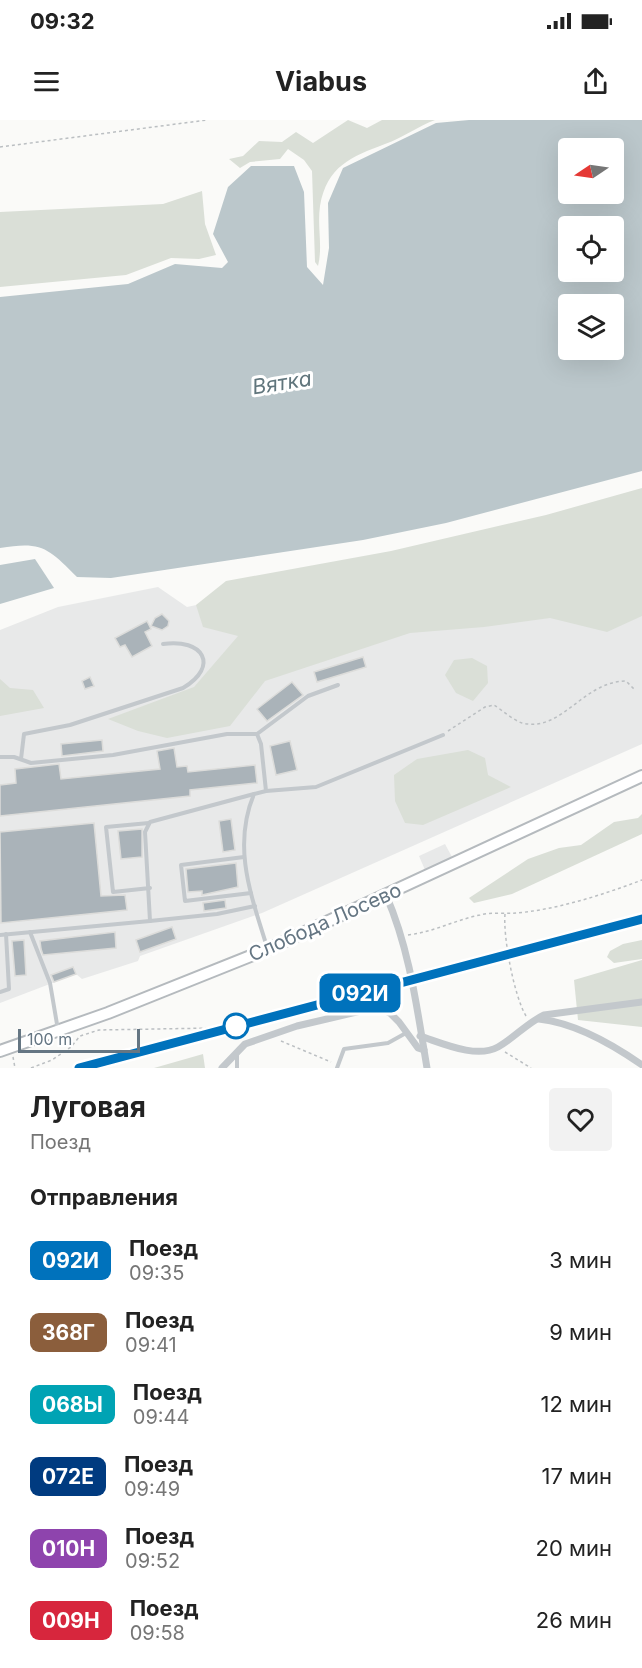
<!DOCTYPE html>
<html lang="ru">
<meta charset="utf-8">
<style>
body{margin:0;font-family:Inter,sans-serif;background:#f2f2f2;color:#222;height:100vh;display:flex;flex-direction:column;font-size:22px;white-space:nowrap}
*{box-sizing:border-box;margin:0}
p{font-size:20px;color:#767676}
.icon{flex:none;width:33px;height:33px;fill:none;stroke:currentColor;stroke-width:2;stroke-linecap:round;stroke-linejoin:round}
.map{position:relative;height:948px;overflow:hidden}
.side{display:flex;flex-direction:column;background:#fff;flex:1}
.side>*{flex:none}
.badge{padding:0 12px;border-radius:9px;font-size:21px;line-height:39px}
.needle{width:39px;rotate:257deg}
.controls{position:absolute;left:558px;top:18px;display:grid;gap:12px}
.controls a{display:grid;place-items:center;width:66px;height:66px;border-radius:6px;background:#fff;box-shadow:0 6px 24px #0002;font-size:30px}
.scale{position:absolute;left:18px;bottom:15px;width:122px;box-sizing:border-box;padding-left:6px;border:3px solid #657683;border-top:0;font-size:16px;line-height:21px;white-space:nowrap;color:#657683;-webkit-text-stroke:4px #fff;paint-order:stroke}
.map>.badge{position:absolute;translate:-50% -50%;box-shadow:0 0 0 3px #fff}
h2{padding:0 30px;font-size:22px;line-height:54px}
.round{display:grid;place-items:center;flex:none;width:63px;height:63px;border-radius:6px;background:#f2f2f2}
.summary{display:flex;align-items:center;justify-content:space-between;height:102px;padding:0 30px}
h1{font-size:28px;font-weight:700;line-height:45px}
ul{padding:0;list-style:none}
li{display:flex;align-items:center;gap:18px;height:72px;padding:0 30px}
li div{flex:1}
li b{display:block;font-size:22px}
li em{font-style:normal}
li .badge{min-width:66px;font-weight:700;text-align:center}
.status{display:flex;justify-content:space-between;align-items:center;height:42px;padding:0 30px;background:#fff;direction:ltr}
.status svg{height:16px;fill:currentColor}
header{display:flex;justify-content:space-between;align-items:center;height:78px;padding:0 30px;background:#fff;font-size:27px;font-weight:700}
.map>svg:first-child{display:block}
.built{fill:#e8e9e9}
.green{fill:#dadfd7}
.water{fill:#bbc7cb;fill-rule:evenodd}
.building{fill:#aab3b9;stroke:#dcdcda;stroke-width:1.5}
.lines{fill:none;stroke-linecap:round;stroke-linejoin:round}
.primary-casing{stroke:#b5babe;stroke-width:14}
.path{stroke:#bbbfc2;stroke-width:1.5;stroke-dasharray:3 3;stroke-linecap:butt}
.service{stroke:#c3c8cc;stroke-width:4}
.minor{stroke:#c3c8cc;stroke-width:7}
.primary{stroke:#fff;stroke-width:10}
.rail{stroke:#a2aab0;stroke-width:2;stroke-dasharray:9 4.5;stroke-linecap:butt}
.line-casing{stroke:#fff;stroke-width:14}
.line{stroke:#0072bc;stroke-width:9}
.stop-dot{fill:#fff;stroke:#0072bc;stroke-width:3}
.labels{text-anchor:middle;stroke-width:6;stroke-linejoin:round;paint-order:stroke}
.street-label{font-size:20px;fill:#657683;stroke:#fff}
.water-label{font-size:21px;font-style:italic;fill:#60757c;stroke:#fff}
</style>
<div class="status"><b>09:32</b><svg viewBox="0 0 49 12"><path d="M0 12V9h3v3zM5 12V6h3v6zM10 12V3h3v9zM15 12V0h3v12zM26 1h20v11H26zM47 4h2v5h-2z"/></svg></div>
<header><svg class="icon" aria-label="menu" viewBox="0 0 24 24"><path d="M4 6h16M4 12h16M4 18h16"/></svg>Viabus<svg class="icon" aria-label="share" viewBox="0 0 24 24"><path d="M12 15V3M7 8l5-5 5 5M5 13v7h14v-7"/></svg></header>
<div class="map">
<svg width="642" height="948" viewBox="0 0 642 948">
<rect width="100%" height="100%" fill="#fafaf8"/>
<!-- built -->
<g class="built">
<polygon points="642,388 642,624 262,793 140,836 138,841 82,859 76,854 0,883 0,510 58,487 158,467 187,487"/>
<polygon points="445,724 452,737 425,750 419,736"/>
</g>
<!-- green -->
<g class="green">
<path d="M348,0l19,8 15,-8h53c-17,6 -32,18 -50,24 -34,13 -58,22 -65,62 -3,21 3,40 -2,60l-3,-4 -3,-91 -8,-11 -16,-11 -8,10 -30,3 -10,6 -11,-9 14,-3 16,-15 23,1 14,-10 17,11z"/>
<polygon points="202,71 205,104 216,135 199,139 171,138 126,155 0,167 0,92 163,84"/>
<polygon points="642,368 642,496 607,512 550,498 484,507 410,513 265,561 230,606 167,618 138,611 108,599 194,567 238,516 203,507 196,485 226,461 391,431 546,395"/>
<polygon points="472,538 487,546 488,563 473,581 456,573 445,555 454,540"/>
<polygon points="0,559 10,568 33,570 44,588 0,596"/>
<polygon points="468,630 485,638 488,655 511,667 423,705 405,703 395,681 394,655 417,639"/>
<polygon points="642,694 642,714 512,774 474,783 469,778 528,739 559,728 581,725 614,702 638,698"/>
<polygon points="642,820 642,839 614,843 607,837 610,831 623,824"/>
<polygon points="642,840 642,907 578,900 574,860"/>
<polygon points="203,934 205,948 154,948"/>
</g>
<!-- water -->
<g class="water">
<path d="M469,0h173v351l-196,52 -83,17 -252,38 -34,-1c-29,-29 -35,-36 -77,-29v-251l128,-13 47,-20 47,4 6,-6 -15,-28 15,-47 23,-21h43l10,26 3,75 16,18 6,-37 -1,-45 15,-35 93,-45zM568,28h46v46h-46zM568,106h46v46h-46zM568,184h46v46h-46z"/>
<polygon points="35,439 54,468 0,484 0,445"/>
</g>
<!-- building -->
<g class="building">
<polygon points="162,494 169,501 168,506 162,510 151,506 155,498"/>
<polygon points="147,501 151,509 145,512 152,526 132,537 125,525 120,527 115,518"/>
<polygon points="363,537 366,547 317,562 314,552"/>
<polygon points="90,557 94,566 85,569 82,561"/>
<polygon points="292,562 303,575 267,601 257,589"/>
<polygon points="102,620 103,631 62,636 61,624"/>
<polygon points="290,621 297,650 276,655 270,626"/>
<polygon points="174,628 177,647 187,646 188,652 255,645 257,663 190,670 190,676 0,696 0,665 16,663 15,649 59,644 61,659 160,649 157,631"/>
<polygon points="231,699 235,730 223,732 219,701"/>
<polygon points="94,703 101,776 125,775 127,790 1,803 0,712"/>
<polygon points="142,709 142,737 121,739 118,711"/>
<polygon points="236,743 238,767 202,775 202,771 188,772 186,749"/>
<polygon points="225,780 226,788 204,791 203,783"/>
<polygon points="172,807 176,819 140,832 136,820"/>
<polygon points="115,812 116,828 43,835 41,829 40,821"/>
<polygon points="24,820 26,855 15,856 12,821"/>
<polygon points="73,847 76,854 54,862 51,855"/>
</g>
<g class="lines">
<!-- primary casing -->
<g class="primary-casing">
<polyline id="primary" points="0,931 108,893 268,829 642,656"/>
</g>
<!-- path -->
<g class="path">
<polyline points="0,27 207,0"/>
<path d="M448,611l37,-24 9,-2c8,5 19,15 28,18 40,10 61,-42 104,-42l8,8"/>
<path d="M505,794c-2,23 9,82 21,102"/>
<path d="M408,815c26,-3 47,-15 72,-20 11,-3 25,-1 37,-2 42,-4 85,-18 125,-33"/>
<polyline points="417,853 642,794"/>
<polyline points="281,921 331,942"/>
<polyline points="505,932 531,948"/>
<polyline points="13,937 15,948"/>
<polyline points="31,948 52,940 71,927 80,916 99,910 213,908 244,916"/>
</g>
<!-- service -->
<g class="service">
<polyline points="257,614 308,576 338,565"/>
<path d="M0,637h14l17,6 82,-8 114,-21h30l4,10 5,47 -12,3c-22,53 -3,101 13,153"/>
<path d="M21,639l3,-25 46,-9 113,-37c37,-22 20,-50 -20,-44"/>
<polyline points="266,671 316,667 443,615"/>
<polyline points="149,703 106,707 113,772 150,768"/>
<polyline points="244,737 181,745 185,781 251,773"/>
<polyline points="150,801 217,794 255,786"/>
<polyline points="30,812 50,863 58,910"/>
<polyline points="0,815 150,801 145,712 150,702 254,674"/>
<polyline points="0,872 9,869 6,814"/>
<polyline points="237,934 237,948"/>
<polyline points="337,948 344,929 388,923 406,913"/>
</g>
<!-- minor -->
<g class="minor">
<path d="M386,775c24,55 31,114 41,173"/>
<path d="M539,899c37,4 73,25 103,46"/>
<path d="M420,916c22,7 56,23 78,11 16,-9 29,-24 46,-32l98,-13"/>
<polyline points="222,948 245,924 297,906 378,887 390,893 399,902 418,928 424,930"/>
</g>
<!-- primary -->
<use href="#primary" class="primary"/>
<!-- rail -->
<polyline class="rail" points="79,948 642,799"/>
</g>
<g class="lines">
<!-- line casing -->
<g class="line-casing">
<polyline id="line" points="79,948 642,799"/>
</g>
<!-- line -->
<use href="#line" class="line"/>
</g>
<!-- markers -->
<circle class="stop-dot" cx="236" cy="906" r="12"/>
<g class="labels">
<!-- street labels -->
<g class="street-label">
<text transform="translate(325 802) rotate(-24)" y="7">Слобода Лосево</text>
</g>
<!-- water labels -->
<g class="water-label">
<text transform="translate(282 263) rotate(-9)" y="7">Вятка</text>
</g>
</g>
</svg>
<div class="controls">
<a><svg class="needle" viewBox="-14 -14 28 28"><path d="M0-13l5 13h-10z" fill="#e53935"/><path d="M0 13l5-13h-10z" fill="#767676"/></svg></a>
<a><svg class="icon" aria-label="locate" viewBox="0 0 24 24"><circle cx="12" cy="12" r="6"/><path d="M12 2v4M12 18v4M2 12h4M18 12h4"/></svg></a>
<a><svg class="icon" aria-label="layers" viewBox="0 0 24 24"><path d="M12 4l9 5-9 5-9-5zM3 14l9 5 9-5"/></svg></a>
</div>
<div class="scale">100 m</div>
<b class="badge" style="left:360px;top:873px;background:#0072bc;color:#fff">092И</b>
</div>
<section class="side">
<div class="summary"><div><h1>Луговая</h1><p>Поезд</p></div><a class="round"><svg class="icon" aria-label="heart" viewBox="0 0 24 24"><path d="M12 20l-8-8c-3-5 5-10 8-4 3-6 11-1 8 4z"/></svg></a></div>
<h2>Отправления</h2>
<ul>
<li><span class="badge" style="background:#0072bc;color:#fff">092И</span><div><b>Поезд</b><p>09:35</p></div><em>3 мин</em></li>
<li><span class="badge" style="background:#8b5e3c;color:#fff">368Г</span><div><b>Поезд</b><p>09:41</p></div><em>9 мин</em></li>
<li><span class="badge" style="background:#00a3b4;color:#fff">068Ы</span><div><b>Поезд</b><p>09:44</p></div><em>12 мин</em></li>
<li><span class="badge" style="background:#003b80;color:#fff">072Е</span><div><b>Поезд</b><p>09:49</p></div><em>17 мин</em></li>
<li><span class="badge" style="background:#8e44ad;color:#fff">010Н</span><div><b>Поезд</b><p>09:52</p></div><em>20 мин</em></li>
<li><span class="badge" style="background:#d7263d;color:#fff">009Н</span><div><b>Поезд</b><p>09:58</p></div><em>26 мин</em></li>
</ul>
</section>
